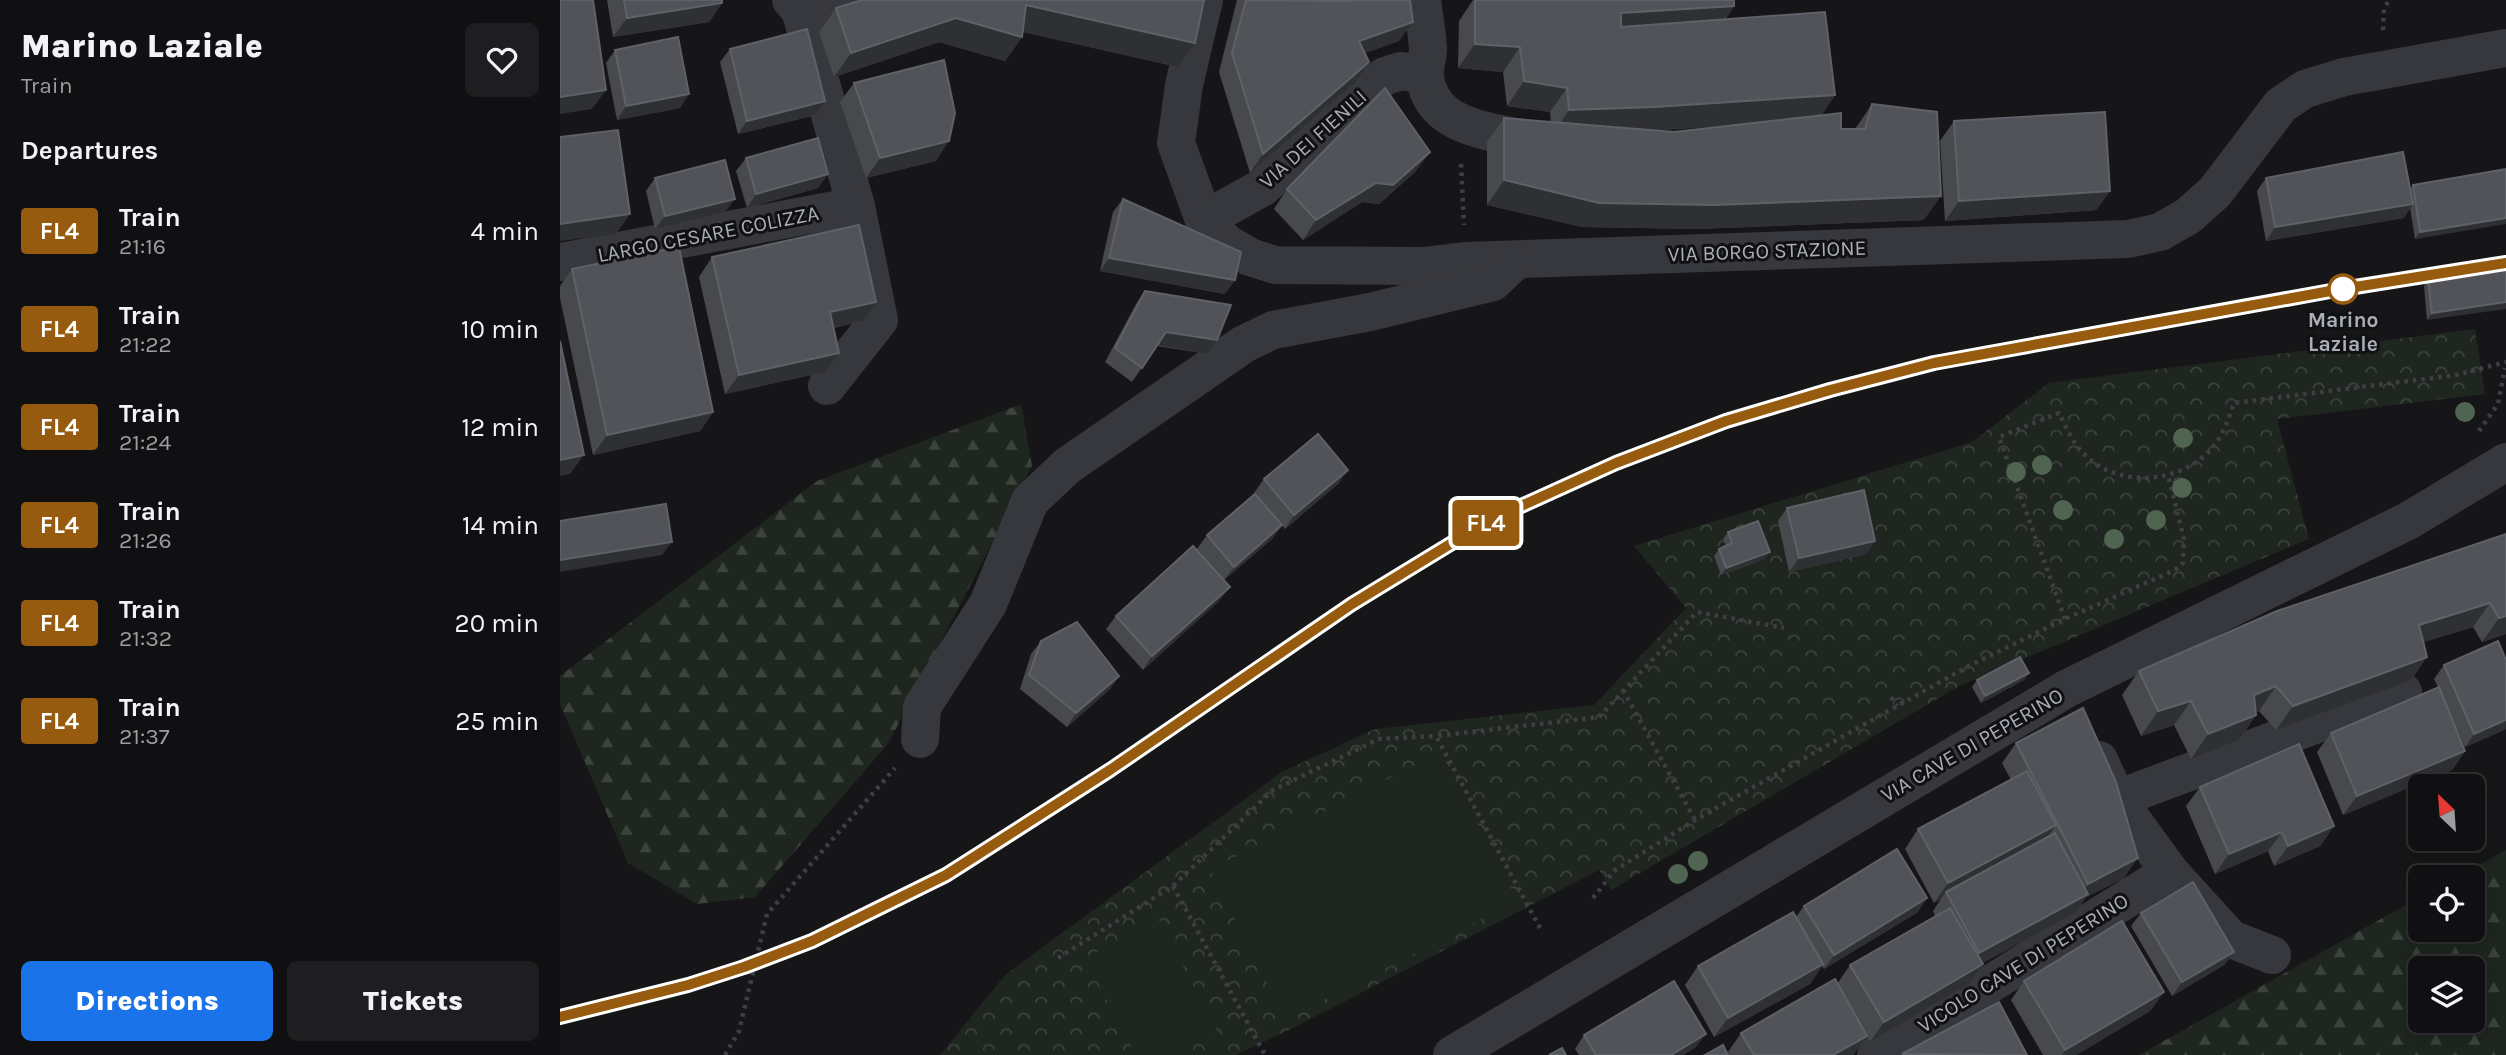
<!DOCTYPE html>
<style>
body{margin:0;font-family:Karla,sans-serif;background:#1e1e20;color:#f1f3f6;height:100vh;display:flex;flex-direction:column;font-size:26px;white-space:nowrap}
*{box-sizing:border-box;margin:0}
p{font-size:23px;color:#9c9d9f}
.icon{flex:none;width:38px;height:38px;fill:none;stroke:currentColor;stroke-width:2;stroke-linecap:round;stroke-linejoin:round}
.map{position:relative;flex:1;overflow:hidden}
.sheet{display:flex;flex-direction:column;background:#101012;width:560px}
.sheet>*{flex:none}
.badge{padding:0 14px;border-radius:5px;font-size:24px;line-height:46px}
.needle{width:46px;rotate:335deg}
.buttons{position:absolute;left:1848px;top:774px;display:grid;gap:14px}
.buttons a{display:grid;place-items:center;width:77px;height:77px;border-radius:10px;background:#101012;box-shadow:0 4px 18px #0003,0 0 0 2px #303032;font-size:35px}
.map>.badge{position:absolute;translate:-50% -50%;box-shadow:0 0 0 4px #fff}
h2{padding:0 21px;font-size:26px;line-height:63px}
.round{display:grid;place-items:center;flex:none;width:74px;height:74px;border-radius:10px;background:#1e1e20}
.headline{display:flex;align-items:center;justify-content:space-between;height:119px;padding:0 21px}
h1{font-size:33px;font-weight:800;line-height:52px}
.primary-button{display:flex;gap:14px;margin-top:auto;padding:14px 21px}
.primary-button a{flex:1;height:80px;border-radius:10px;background:#1a73e8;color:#fff;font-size:28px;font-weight:800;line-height:80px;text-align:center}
.primary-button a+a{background:#1e1e20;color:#f1f3f6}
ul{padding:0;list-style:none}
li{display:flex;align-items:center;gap:21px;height:98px;padding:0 21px}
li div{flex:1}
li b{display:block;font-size:26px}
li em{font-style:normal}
li .badge{min-width:77px;font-weight:700;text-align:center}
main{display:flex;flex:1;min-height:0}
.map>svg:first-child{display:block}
.forest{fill:url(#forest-firs);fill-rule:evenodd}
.park{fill:url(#park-crowns)}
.pitch{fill:#1e261f}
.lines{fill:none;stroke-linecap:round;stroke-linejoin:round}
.path{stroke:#3d3f44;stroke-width:4.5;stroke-dasharray:3.5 5;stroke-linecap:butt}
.minor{stroke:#37383d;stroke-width:38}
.rail-casing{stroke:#4a4c52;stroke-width:8}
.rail{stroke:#111113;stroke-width:5;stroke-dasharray:16;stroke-linecap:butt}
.tree{fill:#506452}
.wall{fill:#47494d;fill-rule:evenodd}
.shaded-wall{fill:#2f3033}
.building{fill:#525359;stroke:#5f6168;stroke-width:2}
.line-casing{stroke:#fff;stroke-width:16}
.line{stroke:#965b0e;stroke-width:10}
.stop-dot{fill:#fff;stroke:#965b0e;stroke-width:3.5}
.labels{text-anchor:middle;stroke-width:6;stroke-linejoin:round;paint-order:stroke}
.street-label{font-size:21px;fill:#a8adb8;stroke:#111113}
.stop-label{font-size:21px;font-weight:bold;fill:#a8adb8;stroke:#111113}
</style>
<main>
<section class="sheet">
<div class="headline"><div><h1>Marino Laziale</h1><p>Train</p></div><a class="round"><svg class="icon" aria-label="heart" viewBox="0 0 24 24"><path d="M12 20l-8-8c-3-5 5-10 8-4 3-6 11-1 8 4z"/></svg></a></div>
<h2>Departures</h2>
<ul>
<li><span class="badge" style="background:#965b0e;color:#fff">FL4</span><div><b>Train</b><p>21:16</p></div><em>4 min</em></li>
<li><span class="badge" style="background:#965b0e;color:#fff">FL4</span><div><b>Train</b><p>21:22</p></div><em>10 min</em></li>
<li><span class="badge" style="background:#965b0e;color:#fff">FL4</span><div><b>Train</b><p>21:24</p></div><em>12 min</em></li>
<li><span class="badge" style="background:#965b0e;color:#fff">FL4</span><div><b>Train</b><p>21:26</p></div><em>14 min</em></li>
<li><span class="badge" style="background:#965b0e;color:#fff">FL4</span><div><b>Train</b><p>21:32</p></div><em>20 min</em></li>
<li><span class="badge" style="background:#965b0e;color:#fff">FL4</span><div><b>Train</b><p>21:37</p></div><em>25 min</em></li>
</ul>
<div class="primary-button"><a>Directions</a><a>Tickets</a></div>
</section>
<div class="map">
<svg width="1946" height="1055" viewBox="0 0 1946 1055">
<defs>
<pattern id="forest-firs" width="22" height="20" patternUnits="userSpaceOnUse" patternTransform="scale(1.75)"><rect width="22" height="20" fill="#1e261f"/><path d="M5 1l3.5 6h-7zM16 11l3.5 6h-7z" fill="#3c433d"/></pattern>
<pattern id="park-crowns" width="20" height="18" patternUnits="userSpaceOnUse" patternTransform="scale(1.75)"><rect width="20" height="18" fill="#1e261f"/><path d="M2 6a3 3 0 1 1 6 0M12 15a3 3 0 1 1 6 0" fill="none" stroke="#3c433d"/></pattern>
</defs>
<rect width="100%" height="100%" fill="#161618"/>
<!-- forest -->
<g class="forest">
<polygon points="461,404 472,466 328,744 195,897 137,904 68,863 0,704 0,676 257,481"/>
<path d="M1946,850v205h-367l281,-158v32h53v-52h-16zM1860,968h53v52h-53z"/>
</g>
<!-- park -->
<polygon class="park" points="1915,329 1925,394 1717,419 1749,539 1401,685 1051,890 1039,870 735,1027 676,1055 380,1055 446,974 722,772 815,729 1034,705 1126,608 1074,546 1412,442 1489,383"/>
<!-- pitch -->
<g class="pitch">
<polygon points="881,752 957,901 726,1019 650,870"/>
<polygon points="599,920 657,1031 611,1055 576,1055 525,958"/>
</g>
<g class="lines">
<!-- path -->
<g class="path">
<polyline points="1823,30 1824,9 1829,0"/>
<polyline points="901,164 904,225"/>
<polyline points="1919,431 1938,404 1945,368"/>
<path d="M1505,619l-66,-182 60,-24c7,14 14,31 26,42 34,34 97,29 128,-8 10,-12 16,-29 21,-44l222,-28 50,-13"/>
<polyline points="1063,690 1135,820"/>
<polyline points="1331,697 1337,706"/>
<polyline points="613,886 705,1055"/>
<polyline points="1033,898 1054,871 1135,820 1337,706 1409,666 1505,619 1615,570 1623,563 1624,539 1608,475"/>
<polyline points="980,928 876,736 1039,717 1137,612 1224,628"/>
<polyline points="498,958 613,886 713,790 819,739 876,736"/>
<polyline points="165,1055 179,1031 207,914 335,768"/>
</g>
<!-- minor -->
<g class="minor">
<polyline points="644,0 624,85 616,143 644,220 666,243 690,257 715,265 862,266 905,261 1568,239 1600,232 1628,216 1655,192 1721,105 1745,89 1784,77 1946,48"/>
<path d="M862,0c2,16 5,32 6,49 0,8 -4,18 -3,27 5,54 71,56 112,65h10"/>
<polyline points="240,10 287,0"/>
<polyline points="644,220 703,187 805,91 825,76 841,71 865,75"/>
<polyline points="0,262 296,206 240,10 231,0"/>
<polyline points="267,386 319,320 296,206"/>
<polyline points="360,739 362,707 428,604 470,501 507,466 684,344 713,330 810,312 933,282 953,263"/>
<polyline points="1539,760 1557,799 1610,872 1671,939 1712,955"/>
<polyline points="1557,799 1843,692"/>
<polyline points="892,1055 1506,689 1848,521 1946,462"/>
<polyline points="1316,1055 1610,872"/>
</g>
<!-- rail casing -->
<g class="rail-casing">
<polyline id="rail" points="0,1017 128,984 184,967 252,941 386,875 550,770 792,604 928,521 1056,463 1166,421 1270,390 1374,364 1776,290 1946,263"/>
</g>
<!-- rail -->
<use href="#rail" class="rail"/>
</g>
<!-- trees -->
<g class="tree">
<circle cx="1905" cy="412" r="10"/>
<circle cx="1623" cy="438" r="10"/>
<circle cx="1482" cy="465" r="10"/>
<circle cx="1456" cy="472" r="10"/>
<circle cx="1622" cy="488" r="10"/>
<circle cx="1503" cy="510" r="10"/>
<circle cx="1596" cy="520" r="10"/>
<circle cx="1554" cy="539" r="10"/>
<circle cx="1138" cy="861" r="10"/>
<circle cx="1118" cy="874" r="10"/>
</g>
<!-- wall -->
<g class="wall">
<polygon points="47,0 162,0 162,3 149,22 53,37"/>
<polygon points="677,0 850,0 839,41 805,53 809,62 796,82 690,173 659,72"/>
<path d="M913,0h261v6l-9,14 110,75 -14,21 20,13h14l17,-25 52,116 -227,9 -115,-2 -95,-22v-63l17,-24 47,4 -1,-10 -43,-6 -4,-34 -45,-4 1,-47zM1177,125l-63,7 -19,-2z"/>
<polygon points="276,8 635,43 618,67 463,32 462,37 445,61 379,42 274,77 259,32"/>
<polygon points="170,49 265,101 256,115 178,134 160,62"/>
<polygon points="55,50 120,108 57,120 46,63"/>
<polygon points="294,83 376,161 306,178 280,102"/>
<polygon points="1394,121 1550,191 1536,210 1385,221 1380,141"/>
<polygon points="186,158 268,174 258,188 187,208 176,171"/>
<polygon points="1946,169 1855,239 1850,208 1844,218 1706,241 1697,191 1706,178 1850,189 1853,185"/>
<polygon points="856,171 819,204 802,202 743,240 714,209 727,189"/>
<polygon points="95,178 165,212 95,229 86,191"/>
<polygon points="563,199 665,294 540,271 553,212"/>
<polygon points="152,257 303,321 273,328 265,372 165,394 139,277"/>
<polygon points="1946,267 1867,320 1864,286 1868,279"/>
<polygon points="12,269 153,412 140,431 33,455 0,298 0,286"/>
<polygon points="585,291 657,340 648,354 597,346 572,382 545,362 576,304"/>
<polygon points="704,479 779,483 725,529 694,493"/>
<polygon points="1227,508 1315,541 1306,554 1229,572 1218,521"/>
<polygon points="722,525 712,539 664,580 637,549 647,535"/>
<polygon points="1168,532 1205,559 1161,575 1154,556 1159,549 1166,546 1163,539"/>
<polygon points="1946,534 1946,634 1922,642 1913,627 1863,642 1867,657 1850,681 1716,730 1699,711 1696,712 1696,715 1679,740 1631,759 1614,725 1581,736 1562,695 1579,671"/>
<polygon points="660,600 583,670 546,629 556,616"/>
<polygon points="481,641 559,676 550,689 507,727 460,689 471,654"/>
<polygon points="1946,660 1946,729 1905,747 1883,697 1905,751 1892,770 1783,815 1757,752 1771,733 1878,687 1874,679 1884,665"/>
<polygon points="1469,673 1464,680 1421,703 1412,687 1417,680"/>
<polygon points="1456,743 1564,878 1526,897 1515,913 1422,963 1423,964 1409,984 1310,1042 1307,1036 1293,1055 1169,1055 1168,1052 1181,1033 1277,984 1290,965 1375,916 1373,911 1381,899 1374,903 1345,849 1358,829 1451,780 1442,763"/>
<polygon points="1640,787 1774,826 1760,846 1714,866 1708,851 1655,874 1626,806"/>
<polygon points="1244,906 1358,912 1264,969 1262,966 1250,984 1154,1037 1125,985 1138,966 1236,917"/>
<polygon points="1581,913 1674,952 1664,965 1612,996 1571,926"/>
<polygon points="1464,981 1604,992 1590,1011 1516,1055 1483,1055 1451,1000"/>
<polygon points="1024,1035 1136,1047 1123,1055 1019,1055 1015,1049"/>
</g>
<!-- shaded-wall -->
<g class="shaded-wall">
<polygon points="162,3 149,22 53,37 67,18"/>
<polygon points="466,5 635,43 618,67 449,29"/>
<polygon points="1174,6 1157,30 1044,38 1061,13"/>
<polygon points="396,18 462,37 445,61 379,42 274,77 291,53"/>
<polygon points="853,22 839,41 786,60 799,41"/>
<polygon points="915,44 960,47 943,72 898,68"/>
<polygon points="809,62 796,82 690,173 703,154"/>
<polygon points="964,81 1007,88 990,112 947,106"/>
<polygon points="46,90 32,109 0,114 0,97"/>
<polygon points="129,94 120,108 57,120 66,106"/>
<polygon points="1275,95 1258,120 1078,132 992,135 1009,110"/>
<polygon points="265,101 256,115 178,134 187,121"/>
<polygon points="389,141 376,161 306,178 320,158"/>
<polygon points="870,152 856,171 819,204 802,202 743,240 756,220 816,183"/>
<polygon points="268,174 258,188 187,208 196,194"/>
<polygon points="944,180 1381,196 1364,220 1137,229 1022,227 927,205"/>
<polygon points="1550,191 1536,210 1385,221 1399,201"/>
<polygon points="175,199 165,212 95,229 105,216"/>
<polygon points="1853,204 1844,218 1706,241 1715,227"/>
<polygon points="70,214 56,234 0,241 0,224"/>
<polygon points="1946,218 1946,224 1855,239 1860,232"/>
<polygon points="549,258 675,280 665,294 540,271"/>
<polygon points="316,302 303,321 256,332 270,312"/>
<polygon points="1946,302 1946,309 1867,320 1872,313"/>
<polygon points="606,332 657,340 648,354 597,345"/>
<polygon points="279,353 265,372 165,394 179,375"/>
<polygon points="153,412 140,431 33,455 47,435"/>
<polygon points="24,455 10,474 0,476 0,460"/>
<polygon points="788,470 779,483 725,529 734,515"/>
<polygon points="722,525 712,539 664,580 674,567"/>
<polygon points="1315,541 1306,554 1229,572 1239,558"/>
<polygon points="112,542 102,555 0,572 0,560"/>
<polygon points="1210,552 1205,559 1161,575 1166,568"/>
<polygon points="670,587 660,600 583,670 592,656"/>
<polygon points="1930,603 1913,627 1842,649 1859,625"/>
<polygon points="1946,616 1946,634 1922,642 1939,618"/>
<polygon points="1867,657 1850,681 1716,730 1733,706"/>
<polygon points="1469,673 1464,680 1421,703 1425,696"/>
<polygon points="559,676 550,689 507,727 516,713"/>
<polygon points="1716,686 1699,711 1677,720 1694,695"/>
<polygon points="1631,701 1614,725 1581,736 1598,711"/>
<polygon points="1696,715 1679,740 1631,759 1648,734"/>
<polygon points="1946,720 1946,729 1905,747 1914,734"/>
<polygon points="1905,751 1892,770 1783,815 1797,796"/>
<polygon points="1496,825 1482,845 1386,892 1381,899 1374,903 1388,883"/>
<polygon points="1774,826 1760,846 1714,866 1728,846"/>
<polygon points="1722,832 1708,851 1655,874 1669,854"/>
<polygon points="1578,858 1564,878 1526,897 1515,913 1406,972 1419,953 1516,901 1528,884"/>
<polygon points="1367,898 1358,912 1264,969 1274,955"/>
<polygon points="1674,952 1664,965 1612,996 1622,982"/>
<polygon points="1263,964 1250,984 1154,1037 1168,1018"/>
<polygon points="1423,964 1409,984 1310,1042 1324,1022"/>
<polygon points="1604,992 1590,1011 1516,1055 1502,1055 1505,1050"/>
<polygon points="1146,1034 1136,1047 1123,1055 1111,1055"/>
<polygon points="1307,1036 1293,1055 1273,1055"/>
</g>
<!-- building -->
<g class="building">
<polygon points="0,0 33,0 46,90 0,97"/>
<polygon points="64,0 162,0 162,3 67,18"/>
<polygon points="302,0 644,0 635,43 466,5 462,37 396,18 291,53 276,8"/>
<polygon points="686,0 789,1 789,0 850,0 853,22 799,41 809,62 703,154 672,53"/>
<polygon points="915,0 1174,0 1174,6 1061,13 1061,27 1265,12 1275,95 1095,107 1009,110 1007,88 964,81 960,47 915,44"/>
<polygon points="247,29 265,101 187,121 170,49"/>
<polygon points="118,37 129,94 66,106 55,50"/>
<polygon points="384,60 395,113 389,141 320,158 294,83"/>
<polygon points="825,88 870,152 833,185 816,183 756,220 727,189"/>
<polygon points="1312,104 1377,112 1381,196 1154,205 1039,203 944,180 944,118 1114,132 1281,113 1281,129 1305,129"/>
<polygon points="1545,112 1550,191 1399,201 1394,121"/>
<polygon points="58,130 70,214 0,224 0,137"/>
<polygon points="258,138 268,174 196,194 186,158"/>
<polygon points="1843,152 1853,204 1715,227 1706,178"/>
<polygon points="165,160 175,199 105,216 95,178"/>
<polygon points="1946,169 1946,218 1860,232 1853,185"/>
<polygon points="563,199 681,252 675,280 549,258"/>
<polygon points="299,225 316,302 270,312 279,353 179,375 152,257"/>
<polygon points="119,247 153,412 47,435 12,269"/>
<polygon points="1946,267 1946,302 1872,313 1868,279"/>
<polygon points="585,291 671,305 657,340 606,332 582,368 555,348"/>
<polygon points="0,341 24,455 0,460"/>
<polygon points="758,434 788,470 734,515 704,479"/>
<polygon points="1304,490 1315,541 1239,558 1227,508"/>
<polygon points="695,494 722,525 674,567 647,535"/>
<polygon points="106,504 112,542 0,560 0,521"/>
<polygon points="1198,521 1210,552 1166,568 1159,549 1172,543 1168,532"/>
<polygon points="1946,534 1946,616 1939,618 1930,603 1859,625 1867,657 1733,706 1716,686 1694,695 1696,715 1648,734 1631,701 1598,711 1579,671 1717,611"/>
<polygon points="633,546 670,587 592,656 556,616"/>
<polygon points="517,622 559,676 516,713 469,675 481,641"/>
<polygon points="1938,641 1946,660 1946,720 1914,734 1884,665"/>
<polygon points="1460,657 1469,673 1425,696 1417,680"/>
<polygon points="1879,687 1905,751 1797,796 1771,733"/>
<polygon points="1523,708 1556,782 1578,858 1528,884 1456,743"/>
<polygon points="1739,744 1774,826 1728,846 1722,832 1669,854 1640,787"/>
<polygon points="1467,771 1496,825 1388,883 1358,829"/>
<polygon points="1495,833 1528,894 1419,953 1386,892"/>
<polygon points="1337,849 1367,898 1274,955 1244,906"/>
<polygon points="1633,882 1674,952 1622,982 1581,913"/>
<polygon points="1390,908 1423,964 1324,1022 1290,965"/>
<polygon points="1233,912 1263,964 1168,1018 1138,966"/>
<polygon points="1562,921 1604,992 1505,1050 1464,981"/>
<polygon points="1275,979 1307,1036 1273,1055 1194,1055 1181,1033"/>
<polygon points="1114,981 1146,1034 1111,1055 1036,1055 1024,1035"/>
<polygon points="1439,1002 1467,1055 1342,1054"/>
<polygon points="1163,1045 1168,1055 1145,1055"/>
<polygon points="1002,1048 1006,1055 989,1055"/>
</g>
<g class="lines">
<!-- line casing -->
<g class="line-casing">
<polyline id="line" points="0,1017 128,985 184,967 252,941 386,875 550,770 792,604 928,521 1056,463 1166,421 1270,390 1374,363 1776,290 1946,263"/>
</g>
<!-- line -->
<use href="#line" class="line"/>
</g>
<!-- markers -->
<circle class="stop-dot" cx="1783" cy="289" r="14"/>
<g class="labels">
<!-- street labels -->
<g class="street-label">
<text transform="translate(753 139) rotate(-42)" y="7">VIA DEI FIENILI</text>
<text transform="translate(148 234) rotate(-11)" y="7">LARGO CESARE COLIZZA</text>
<text transform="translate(1207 251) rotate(-2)" y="7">VIA BORGO STAZIONE</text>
<text transform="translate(1412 745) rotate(-30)" y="7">VIA CAVE DI PEPERINO</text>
<text transform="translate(1463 963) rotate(-32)" y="7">VICOLO CAVE DI PEPERINO</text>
</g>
<!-- stop labels -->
<g class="stop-label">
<text x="1783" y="327">Marino<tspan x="1783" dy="24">Laziale</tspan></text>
</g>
</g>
</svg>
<div class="buttons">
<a><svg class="needle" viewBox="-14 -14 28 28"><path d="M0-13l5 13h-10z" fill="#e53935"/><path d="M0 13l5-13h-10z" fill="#9c9d9f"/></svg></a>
<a><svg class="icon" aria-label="locate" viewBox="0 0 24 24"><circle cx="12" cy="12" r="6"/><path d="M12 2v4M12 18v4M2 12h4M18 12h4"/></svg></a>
<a><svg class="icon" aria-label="layers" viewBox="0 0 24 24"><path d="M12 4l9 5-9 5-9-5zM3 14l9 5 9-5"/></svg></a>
</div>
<b class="badge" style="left:926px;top:523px;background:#965b0e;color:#fff">FL4</b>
</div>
</main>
